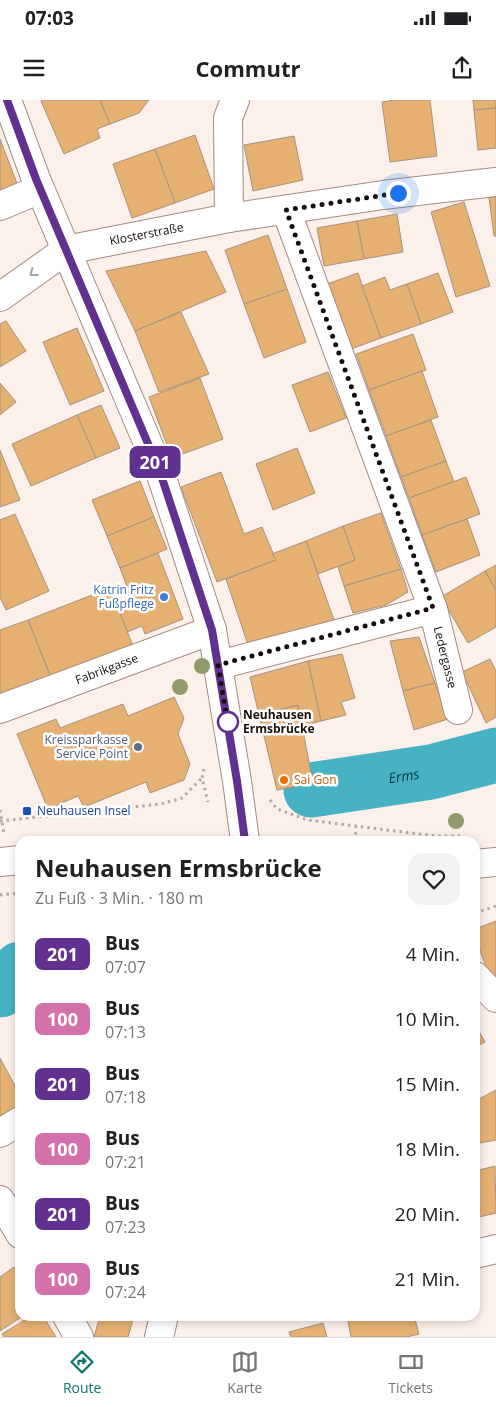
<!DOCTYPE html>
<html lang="de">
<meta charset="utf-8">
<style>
body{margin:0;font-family:"Open Sans",sans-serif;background:#f2f2f2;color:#202124;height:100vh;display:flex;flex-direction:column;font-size:19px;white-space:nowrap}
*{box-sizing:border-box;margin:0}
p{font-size:16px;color:#757577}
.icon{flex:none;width:28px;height:28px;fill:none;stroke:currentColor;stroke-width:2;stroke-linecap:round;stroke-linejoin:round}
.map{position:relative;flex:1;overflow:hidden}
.side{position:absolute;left:15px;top:736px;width:465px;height:485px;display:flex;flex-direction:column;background:#fff;border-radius:15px;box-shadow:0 2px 8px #0003}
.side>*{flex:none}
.badge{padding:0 10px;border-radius:8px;font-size:18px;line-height:32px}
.you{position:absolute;width:25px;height:25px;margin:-12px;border:4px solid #fff;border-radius:50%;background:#1a73e8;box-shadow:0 0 0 8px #1a73e833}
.map>.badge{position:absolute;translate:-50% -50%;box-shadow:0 0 0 2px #fff}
.round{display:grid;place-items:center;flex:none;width:52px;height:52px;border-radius:15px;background:#f2f2f2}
.overview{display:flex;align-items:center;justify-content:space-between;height:85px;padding:0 20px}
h1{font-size:24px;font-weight:700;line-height:38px}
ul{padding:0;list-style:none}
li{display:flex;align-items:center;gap:15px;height:65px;padding:0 20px}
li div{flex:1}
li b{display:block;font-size:19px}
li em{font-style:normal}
li .badge{min-width:55px;font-weight:700;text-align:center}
.status{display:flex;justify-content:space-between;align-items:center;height:35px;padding:0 25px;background:#fff;direction:ltr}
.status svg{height:14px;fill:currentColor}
header{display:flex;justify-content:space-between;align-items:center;height:65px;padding:0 20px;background:#fff;font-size:22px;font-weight:700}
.tab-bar{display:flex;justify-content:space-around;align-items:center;height:70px;border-top:1px solid #e0e0e0;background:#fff;font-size:14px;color:#757577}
.tab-bar a{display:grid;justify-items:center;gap:2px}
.tab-bar .current{color:#0f766e}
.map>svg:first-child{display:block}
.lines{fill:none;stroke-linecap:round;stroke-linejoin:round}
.river{stroke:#47b2c4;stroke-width:55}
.building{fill:#e6b073;stroke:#a5937e}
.street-casing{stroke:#a58a80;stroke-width:30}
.secondary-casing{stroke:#a58a80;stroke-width:30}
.path{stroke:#b4a8a4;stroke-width:3;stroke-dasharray:2.5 4;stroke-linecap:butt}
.street{stroke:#fff;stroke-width:28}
.secondary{stroke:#fff;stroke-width:28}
.tree{fill:#92996a}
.oneway{stroke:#a29f9d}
.line-casing{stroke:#fff;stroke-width:11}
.line{stroke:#62308e;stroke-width:8}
.walk{stroke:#170e0a;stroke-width:5;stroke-dasharray:0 9}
.shop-dot{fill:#3f7fe0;stroke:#fff;stroke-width:2}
.stop-dot{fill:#fff;stroke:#62308e;stroke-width:2.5}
.service-dot{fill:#5c6f8a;stroke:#fff;stroke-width:2}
.food-dot{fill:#e8710a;stroke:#fff;stroke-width:2}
.transit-dot{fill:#1a4fb4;stroke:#fff;stroke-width:2}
.labels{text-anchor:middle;stroke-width:5;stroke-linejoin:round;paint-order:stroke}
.street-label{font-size:12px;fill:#170e0a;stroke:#fff}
.shop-label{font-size:12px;fill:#366cbe;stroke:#fff;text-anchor:end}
.stop-label{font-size:12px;font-weight:bold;fill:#170e0a;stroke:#fff;text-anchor:start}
.service-label{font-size:12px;fill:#4e5e75;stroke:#fff;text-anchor:end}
.food-label{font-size:12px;fill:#c56008;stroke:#fff;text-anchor:start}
.transit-label{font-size:12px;fill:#164399;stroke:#fff;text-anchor:start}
.water-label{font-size:14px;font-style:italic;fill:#01363d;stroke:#fff}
</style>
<div class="status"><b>07:03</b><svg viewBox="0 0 49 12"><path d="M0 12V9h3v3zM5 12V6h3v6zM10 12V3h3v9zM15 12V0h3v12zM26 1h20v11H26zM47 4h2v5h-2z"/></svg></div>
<header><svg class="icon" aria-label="menu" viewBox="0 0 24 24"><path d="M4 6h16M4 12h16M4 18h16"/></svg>Commutr<svg class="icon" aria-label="share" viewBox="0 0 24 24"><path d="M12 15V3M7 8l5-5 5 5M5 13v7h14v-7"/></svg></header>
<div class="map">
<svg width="496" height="1237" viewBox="0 0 496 1237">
<rect width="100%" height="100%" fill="#fcf0eb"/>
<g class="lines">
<!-- river -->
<g class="river">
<path id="s1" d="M311,690l120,-18 65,-17"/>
<polyline points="0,890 20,869"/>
</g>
</g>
<!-- building -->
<g class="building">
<polygon points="43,0 100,0 110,24 97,29 100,38 64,54 41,1"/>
<polygon points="100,0 149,0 139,13 110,24"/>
<polygon points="395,0 430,0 437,56 390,62 382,2"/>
<polygon points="473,0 496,0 496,8 474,10"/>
<polygon points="496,8 496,48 478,50 474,10"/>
<polygon points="195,35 214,89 175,103 155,49"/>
<polygon points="294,36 303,80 253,91 244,45"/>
<polygon points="0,39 18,86 0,93"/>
<polygon points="155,49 175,103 132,118 113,64"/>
<polygon points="496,96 496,136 494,136 489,97"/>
<polygon points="464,102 490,186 456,197 431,112"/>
<polygon points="397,114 403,152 364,159 357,121"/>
<polygon points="357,121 364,159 324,166 317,128"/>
<polygon points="268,135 287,189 244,204 225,150"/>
<polygon points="206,151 226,192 135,231 106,171"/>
<polygon points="358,173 381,238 351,249 327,184"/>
<polygon points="438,173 453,212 421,224 407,184"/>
<polygon points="385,177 390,190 407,184 421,224 381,238 362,186"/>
<polygon points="287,189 306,242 264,258 244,204"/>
<polygon points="181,212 209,274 159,292 135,231"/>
<polygon points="6,221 26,251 0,267 0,224"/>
<polygon points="77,228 104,291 70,305 43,242"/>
<polygon points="413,234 426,270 369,290 356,254"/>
<polygon points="422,271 438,317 386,336 369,290"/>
<polygon points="328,272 346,318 310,332 292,285"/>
<polygon points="200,278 223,339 172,358 149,297"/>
<polygon points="0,283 16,302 0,315"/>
<polygon points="101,305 120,348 96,358 77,315"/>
<polygon points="77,315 96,358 31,386 12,344"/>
<polygon points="431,320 446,361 401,377 386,336"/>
<polygon points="297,348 315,393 273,410 256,364"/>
<polygon points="0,350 20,400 0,407"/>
<polygon points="446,361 454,382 409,398 401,377"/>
<polygon points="221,372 244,434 262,427 276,460 217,482 181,387"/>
<polygon points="466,377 480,414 422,435 409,398"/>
<polygon points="140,381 154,417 107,436 92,400"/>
<polygon points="381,413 401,469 344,486 338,467 355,460 343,426"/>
<polygon points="15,414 49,491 6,510 0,497 0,420"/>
<polygon points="154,417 167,449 120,468 107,436"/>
<polygon points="467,419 480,455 436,472 422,435"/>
<polygon points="343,426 355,460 318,474 306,441"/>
<polygon points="306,441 334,520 248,545 226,479 276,460 272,454"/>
<polygon points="158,453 183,519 145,534 142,526 127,532 118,508 133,503 120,468"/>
<polygon points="496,465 496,490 485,471"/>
<polygon points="401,469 408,492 386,505 353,513 344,486"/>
<polygon points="485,471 496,490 496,527 468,543 441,497"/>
<polygon points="110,488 133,546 51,578 28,520"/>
<polygon points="28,520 51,578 0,598 0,530"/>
<polygon points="419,537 435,583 403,591 390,541"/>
<polygon points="342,554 355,598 341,602 346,615 321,621 308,561"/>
<polygon points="490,559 496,571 496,617 486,623 462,572"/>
<polygon points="308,561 321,621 303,626 298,605 259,615 250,577"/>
<polygon points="435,583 448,619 414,630 403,591"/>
<polygon points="174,597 184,618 178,634 190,664 184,680 150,693 146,682 84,707 78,696 48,709 17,634 56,619 60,628 123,604 128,616"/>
<polygon points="298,605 313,683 277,690 259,615"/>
<polygon points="496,821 496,883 489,875 475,837 475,829"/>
<polygon points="475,924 485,942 475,947"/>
<polygon points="0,958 20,995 20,1009 0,1020"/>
<polygon points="496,990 496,1040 475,1044 475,1001"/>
<polygon points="495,1066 496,1113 475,1118 475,1071"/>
<polygon points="14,1167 20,1175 20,1216 23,1216 0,1231 0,1177"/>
<polygon points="31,1216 43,1216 56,1237 4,1237 2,1234"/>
<polygon points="100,1216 134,1216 128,1237 94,1237"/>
<polygon points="347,1216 414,1216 419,1234 407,1237 351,1237"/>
<polygon points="323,1223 327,1237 291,1237 289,1232"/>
</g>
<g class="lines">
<!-- street casing -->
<g class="street-casing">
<g id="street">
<polyline points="0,106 40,89"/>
<path id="s2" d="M286,110l147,399 25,101"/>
<polyline points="229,118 228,18 235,0"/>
<path id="s3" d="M66,150l163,-32 154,-23 113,-13"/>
<polyline points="219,565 433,509"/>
<path id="s4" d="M0,609l212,-79"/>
<polyline points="475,876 496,898"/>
<polyline points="0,1033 20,1021"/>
<polyline points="0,1100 20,1134"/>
<polyline points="475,1154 496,1149"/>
<polyline points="67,1216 79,1237"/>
<polyline points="159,1237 164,1216"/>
</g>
</g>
<!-- secondary casing -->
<g class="secondary-casing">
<g id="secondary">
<polyline points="7,0 36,79 160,372 212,530 237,681 245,741"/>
<polyline points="0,197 66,150"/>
<polyline points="0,762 20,760"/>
<polyline points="475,764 496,762"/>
</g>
</g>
<!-- path -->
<g class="path">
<polyline points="204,669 202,678 208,702"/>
<polyline points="270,700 277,709 308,720 435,736 463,736"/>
<polyline points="0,710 4,734"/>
<polyline points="0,721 161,704 182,698 202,678"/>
<polyline points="355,741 356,727"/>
<polyline points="0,795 20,793"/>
<polyline points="475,813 496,806"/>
</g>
<!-- street -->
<use href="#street" class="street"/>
<!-- secondary -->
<use href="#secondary" class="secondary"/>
</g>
<!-- trees -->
<g class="tree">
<circle cx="202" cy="566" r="8"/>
<circle cx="180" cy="587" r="8"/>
<circle cx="456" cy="721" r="8"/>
</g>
<!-- one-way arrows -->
<defs><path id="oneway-chevron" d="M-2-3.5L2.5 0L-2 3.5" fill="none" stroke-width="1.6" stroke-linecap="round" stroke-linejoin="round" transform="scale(1.25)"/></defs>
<use class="oneway" href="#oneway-chevron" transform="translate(33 173) rotate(144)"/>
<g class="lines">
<!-- line casing -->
<g class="line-casing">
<polyline id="line" points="7,0 36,79 160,372 212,530 237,681 245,741"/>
</g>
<!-- line -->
<use href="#line" class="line"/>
<!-- walk -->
<polyline class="walk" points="228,622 228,625 218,565 433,508 286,110 398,93"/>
</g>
<!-- markers -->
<circle class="shop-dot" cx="164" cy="497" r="5"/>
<circle class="stop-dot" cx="228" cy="622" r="10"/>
<circle class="service-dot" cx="138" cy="647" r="5"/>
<circle class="food-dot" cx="284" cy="680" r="5"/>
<rect class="transit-dot" x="22" y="706" width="10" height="10" rx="2.5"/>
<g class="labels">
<!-- street labels -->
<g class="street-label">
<text dy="4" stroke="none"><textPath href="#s3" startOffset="82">Klosterstraße</textPath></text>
<text dy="4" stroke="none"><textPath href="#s2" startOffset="475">Ledergasse</textPath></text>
<text dy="4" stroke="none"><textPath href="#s4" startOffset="114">Fabrikgasse</textPath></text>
</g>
<!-- shop labels -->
<g class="shop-label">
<text x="154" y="494">Katrin Fritz<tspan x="154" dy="14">Fußpflege</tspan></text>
</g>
<!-- stop labels -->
<g class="stop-label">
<text x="243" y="619">Neuhausen<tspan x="243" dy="14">Ermsbrücke</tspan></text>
</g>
<!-- service labels -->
<g class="service-label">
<text x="128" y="644">Kreissparkasse<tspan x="128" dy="14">Service Point</tspan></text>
</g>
<!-- food labels -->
<g class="food-label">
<text x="294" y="684">Sai Gon</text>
</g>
<!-- transit labels -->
<g class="transit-label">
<text x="37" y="715">Neuhausen Insel</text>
</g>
<!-- water labels -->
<g class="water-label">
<text dy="5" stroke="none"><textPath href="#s1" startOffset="94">Erms</textPath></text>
</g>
</g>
</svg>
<div class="you" style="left:398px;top:93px"></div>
<b class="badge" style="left:155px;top:362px;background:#62308e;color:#fff">201</b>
<section class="side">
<div class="overview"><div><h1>Neuhausen Ermsbrücke</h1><p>Zu Fuß · 3 Min. · 180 m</p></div><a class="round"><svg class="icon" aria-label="heart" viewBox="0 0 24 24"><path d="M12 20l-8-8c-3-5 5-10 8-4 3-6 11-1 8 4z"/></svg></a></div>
<ul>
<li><span class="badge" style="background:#62308e;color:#fff">201</span><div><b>Bus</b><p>07:07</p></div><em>4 Min.</em></li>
<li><span class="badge" style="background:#d571aa;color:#fff">100</span><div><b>Bus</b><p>07:13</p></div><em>10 Min.</em></li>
<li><span class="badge" style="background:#62308e;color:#fff">201</span><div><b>Bus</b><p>07:18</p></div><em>15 Min.</em></li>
<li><span class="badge" style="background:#d571aa;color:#fff">100</span><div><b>Bus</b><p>07:21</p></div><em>18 Min.</em></li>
<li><span class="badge" style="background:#62308e;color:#fff">201</span><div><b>Bus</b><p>07:23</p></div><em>20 Min.</em></li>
<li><span class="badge" style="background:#d571aa;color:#fff">100</span><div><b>Bus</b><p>07:24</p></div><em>21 Min.</em></li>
</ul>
</section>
</div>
<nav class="tab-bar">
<a class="current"><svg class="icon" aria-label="directions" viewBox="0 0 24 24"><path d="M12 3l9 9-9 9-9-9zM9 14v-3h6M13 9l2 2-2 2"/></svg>Route</a>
<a><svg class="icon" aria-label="map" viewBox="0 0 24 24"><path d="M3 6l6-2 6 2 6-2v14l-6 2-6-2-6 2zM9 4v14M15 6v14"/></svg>Karte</a>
<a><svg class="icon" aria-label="tickets" viewBox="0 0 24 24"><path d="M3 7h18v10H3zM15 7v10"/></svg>Tickets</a>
</nav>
